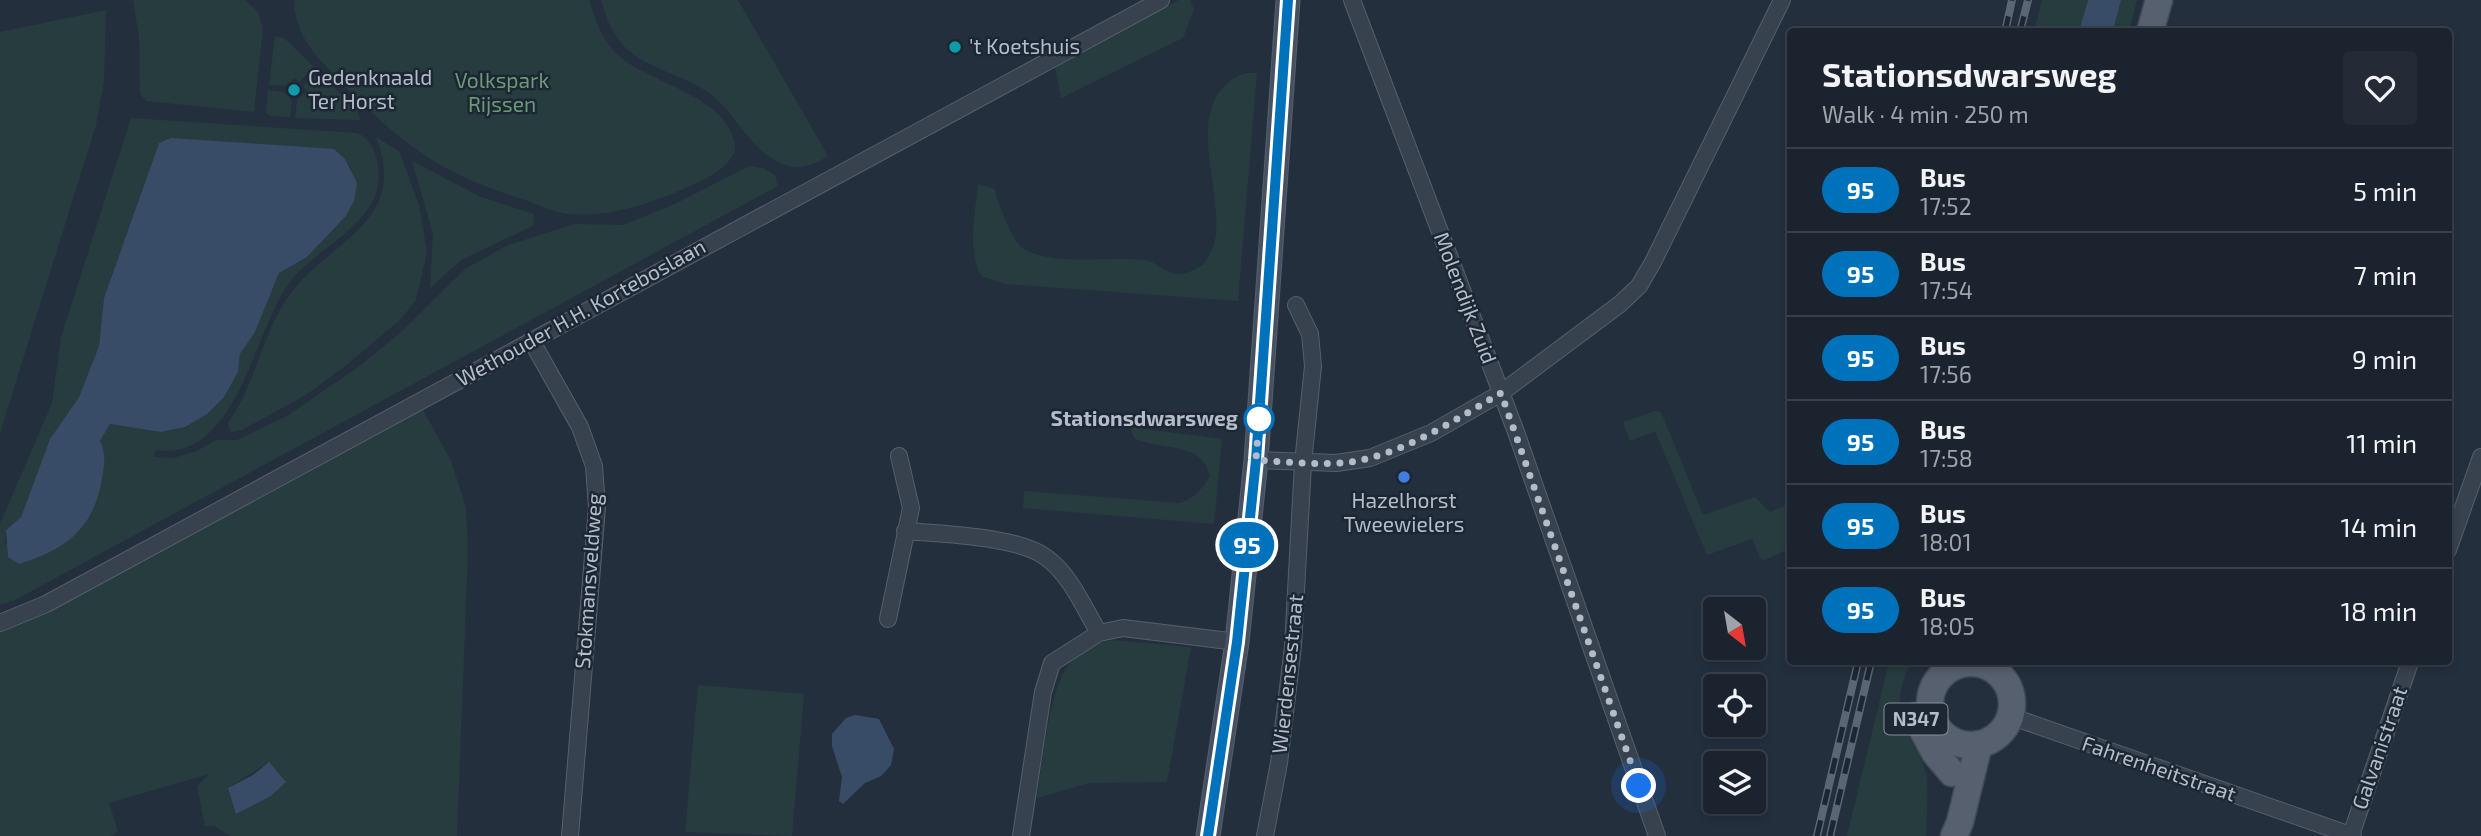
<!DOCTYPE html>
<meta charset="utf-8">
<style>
body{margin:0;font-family:"Exo 2",sans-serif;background:#242b36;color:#f1f3f6;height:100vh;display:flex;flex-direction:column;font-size:26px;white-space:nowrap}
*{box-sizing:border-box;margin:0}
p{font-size:23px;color:#a0a4aa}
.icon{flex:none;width:38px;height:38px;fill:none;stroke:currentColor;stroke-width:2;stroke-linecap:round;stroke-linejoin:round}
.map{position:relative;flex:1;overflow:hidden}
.sheet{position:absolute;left:1787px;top:28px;width:665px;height:637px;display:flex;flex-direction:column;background:#1b232e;border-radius:7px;box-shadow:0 4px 10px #0003,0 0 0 2px #39404a}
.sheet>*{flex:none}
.badge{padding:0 14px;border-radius:23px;font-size:24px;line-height:46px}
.needle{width:46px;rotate:149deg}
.buttons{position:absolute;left:1703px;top:597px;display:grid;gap:14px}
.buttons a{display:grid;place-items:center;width:63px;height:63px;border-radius:7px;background:#1b232e;box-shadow:0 4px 10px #0003,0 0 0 2px #39404a;font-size:35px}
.you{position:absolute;width:35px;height:35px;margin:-18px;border:5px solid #fff;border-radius:50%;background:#1a73e8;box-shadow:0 0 0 10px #1a73e833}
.map>.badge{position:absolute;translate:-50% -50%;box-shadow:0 0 0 4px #fff}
.round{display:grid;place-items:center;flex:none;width:74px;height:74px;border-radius:7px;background:#242b36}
.headline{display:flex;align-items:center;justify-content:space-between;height:119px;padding:0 35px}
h1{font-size:33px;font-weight:700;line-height:52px}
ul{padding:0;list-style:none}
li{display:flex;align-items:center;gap:21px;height:84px;padding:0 35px;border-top:2px solid #39404a}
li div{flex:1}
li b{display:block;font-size:26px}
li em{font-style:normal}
li .badge{min-width:77px;font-weight:700;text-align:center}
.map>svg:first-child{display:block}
.green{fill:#263c3f;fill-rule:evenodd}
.water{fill:#394c67}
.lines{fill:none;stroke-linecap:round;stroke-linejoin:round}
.minor-casing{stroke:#565f6c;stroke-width:18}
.secondary-casing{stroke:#565f6c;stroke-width:25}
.primary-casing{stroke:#414a57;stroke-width:29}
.minor{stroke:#38414e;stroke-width:16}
.secondary{stroke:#465061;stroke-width:23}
.primary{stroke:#56606e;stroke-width:26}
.rail-casing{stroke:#5a6575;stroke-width:8}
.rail{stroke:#1d2633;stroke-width:5;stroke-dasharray:16;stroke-linecap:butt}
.line-casing{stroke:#fff;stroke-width:16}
.line{stroke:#0072bc;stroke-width:10}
.walk{stroke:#b4bcc9;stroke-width:7;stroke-dasharray:0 12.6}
.culture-dot{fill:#0f9aa8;stroke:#1d2633;stroke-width:2.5}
.stop-dot{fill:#fff;stroke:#0072bc;stroke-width:3.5}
.shop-dot{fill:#3f7fe0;stroke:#1d2633;stroke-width:2.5}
.labels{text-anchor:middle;stroke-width:5;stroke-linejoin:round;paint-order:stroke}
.shield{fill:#1d2633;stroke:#878f9c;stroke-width:2}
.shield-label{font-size:19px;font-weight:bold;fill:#b4bcc9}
.poi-label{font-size:21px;fill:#b4bcc9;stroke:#1d2633;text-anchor:start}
.park-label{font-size:21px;fill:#6b9a76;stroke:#1d2633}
.street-label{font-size:21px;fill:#b4bcc9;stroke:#1d2633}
.stop-label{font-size:21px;font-weight:bold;fill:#b4bcc9;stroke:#1d2633;text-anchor:end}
</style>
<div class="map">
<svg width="2481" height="836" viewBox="0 0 2481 836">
<rect width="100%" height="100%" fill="#242f3e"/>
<!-- green -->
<g class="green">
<polygon points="133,0 245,0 258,12 263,28 254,112 146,101 140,94 139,38"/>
<path d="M294,0h295c6,20 14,42 30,56 32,28 117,42 116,95 -9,21 -34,30 -54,39 -37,16 -73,27 -113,24 -14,-2 -27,-8 -40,-13 -85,-26 -124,-54 -185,-117 -25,-26 -48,-46 -49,-84z"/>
<path d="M601,0h137l90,156c-14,9 -28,15 -45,8 -31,-12 -45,-46 -69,-67 -25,-21 -59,-25 -85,-46 -15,-12 -23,-33 -28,-51z"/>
<polygon points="1179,0 1190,0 1194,9 1183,38 1061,98 1055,65"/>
<polygon points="2042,0 2088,0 2079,31 2034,32"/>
<polygon points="2121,0 2137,0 2129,31 2113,32"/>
<polygon points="106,10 104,82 96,125 0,433 0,32"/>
<polygon points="275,36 284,38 314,67 299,82 295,78 285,86 269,85"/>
<polygon points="319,72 357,111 360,120 295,118 297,100 307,91 303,86"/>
<path d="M1246,73h11l-19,228 -232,-17 -25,-8c-14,-28 -6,-62 -3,-92l17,5c2,12 17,51 26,58 28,20 88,9 123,13 12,1 21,14 34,14 9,0 18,-5 26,-10 4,-7 9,-15 11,-24 10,-50 -38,-143 31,-167z"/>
<polygon points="268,90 284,92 292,100 290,117 269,116 266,112"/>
<path d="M131,118l226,15c11,4 16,14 19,24 19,64 -61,87 -89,129 -34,49 -51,176 -131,164l-2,7 19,1 24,-7 19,-11h21l50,-24 71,-49 42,-34 65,-64 41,-23 68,-22 49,1 54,-22 72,-37 14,2 12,7 3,11 -763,414 -15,5v-81l52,-121 9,-66zM159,143l175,6 17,19 3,33 -8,15 -39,41 -28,16 -24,59 -15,22 -2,18 -14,25 -17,17 -22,13 -24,5 -51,-8 -10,17 -95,104 1,-15 15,-13 29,-78 29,-42 20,-51 5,-48z"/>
<path d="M376,137l23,14 20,54 8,47 -11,48 -16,20 -56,47 -38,28 -64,35 -12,2 -2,-9c25,-35 32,-78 53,-115 36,-66 131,-78 95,-171z"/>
<polygon points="412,161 481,197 534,214 533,226 461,260 430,288 433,234"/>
<path d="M422,408l29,53 15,46 2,45 -11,284h-227l-16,-10h-9l-8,-40 12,-12 -100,29 9,28 -7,5h-111v-204l40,-17zM268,763l-32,51 -8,-26z"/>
<polygon points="1655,411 1661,412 1703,515 1755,497 1770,512 1790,503 1790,549 1762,561 1752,539 1707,555 1655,431 1630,441 1623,422"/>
<path d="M1130,427l92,12 -8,85 -191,-16 1,-17 156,12c15,-5 22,-14 30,-27 -7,-35 -50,-25 -76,-38z"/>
<path d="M1111,640l80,7 -24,135 -78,1 -52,15c4,-30 13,-112 32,-134 11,-13 26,-20 42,-24z"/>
<path d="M1889,662h23c-10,15 -17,45 -9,63 7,16 17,27 22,45 5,19 1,46 1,66h-79z"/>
<polygon points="698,685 804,694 792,836 685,832"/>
</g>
<!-- water -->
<g class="water">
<polygon points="2088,0 2121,0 2113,31 2079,31"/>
<path d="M171,138l163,11 11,10 12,24 -3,18 -8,15 -39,41 -28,16 -24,59 -15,22 -2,18 -14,25 -17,17 -22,13 -24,5 -51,-8 -10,17c7,14 4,28 1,43 -10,48 -38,66 -82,80l-11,-7 -2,-27 15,-13 29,-78 29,-42 20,-51 5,-48 55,-155z"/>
<polygon points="855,715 879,719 894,749 891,765 881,776 865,783 843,804 839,801 842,777 832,746 832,734 846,718"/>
<polygon points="269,762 286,782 271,796 236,814 228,788 253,775"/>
</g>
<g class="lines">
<!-- minor casing -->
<g class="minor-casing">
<g id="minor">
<polyline points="1352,0 1516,432 1657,836"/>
<polyline points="531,340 580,427 594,466 597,507 570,836"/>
<polyline points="1256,460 1336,463 1370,458 1431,433 1501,393 1620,304 1639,286 1653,262 1782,0"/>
<path d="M905,531c36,3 114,5 142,27 24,18 37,50 52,75"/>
<polyline points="2448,550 2481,457"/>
<polyline points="888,619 911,508 899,456"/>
<polyline points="0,623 46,604 1161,0"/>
<polyline points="2010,716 2353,836"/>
<polyline points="2351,835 2410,662"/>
<polyline points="1021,836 1043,692 1052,663 1099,633 1123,628 1237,642"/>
<polyline points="1265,836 1279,763 1293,646 1303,463 1313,366 1310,334 1296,305"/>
</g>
</g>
<!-- secondary casing -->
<g class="secondary-casing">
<polyline id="secondary" points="1208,836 1237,642 1256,460 1288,0"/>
</g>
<!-- primary casing -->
<g class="primary-casing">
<g id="primary">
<polyline points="2150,32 2159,0"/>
<circle cx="1971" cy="704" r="41"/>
<polyline points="1915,716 1935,753 1952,773"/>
<polyline points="1954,836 1960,822 1979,744"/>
</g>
</g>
<!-- minor -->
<use href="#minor" class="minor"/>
<!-- secondary -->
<use href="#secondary" class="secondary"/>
<!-- primary -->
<use href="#primary" class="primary"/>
<!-- rail casing -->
<g class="rail-casing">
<g id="rail">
<polyline points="2005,32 2012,0"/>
<polyline points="2020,32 2028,0"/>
<polyline points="1817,836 1858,662"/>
<polyline points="1830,836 1871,662"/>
</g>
</g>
<!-- rail -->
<use href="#rail" class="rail"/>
</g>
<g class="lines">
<!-- line casing -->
<g class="line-casing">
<polyline id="line" points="1208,836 1237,642 1256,460 1288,0"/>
</g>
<!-- line -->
<use href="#line" class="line"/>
<!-- walk -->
<path class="walk" d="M1259,419l1,-13 -4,54c37,2 78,8 114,-2 46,-12 90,-41 131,-65l138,393"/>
</g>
<!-- markers -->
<g class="culture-dot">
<circle cx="955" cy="47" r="7"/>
<circle cx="294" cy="90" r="7"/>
</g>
<circle class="stop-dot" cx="1259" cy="419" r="14"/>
<circle class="shop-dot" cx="1404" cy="477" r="7"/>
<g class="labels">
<!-- shield labels -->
<rect class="shield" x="1884.5" y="703.5" width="63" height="31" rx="5"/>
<g class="shield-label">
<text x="1916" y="726">N347</text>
</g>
<!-- poi labels -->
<g class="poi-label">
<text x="969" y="54">'t Koetshuis</text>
<text x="308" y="85">Gedenknaald<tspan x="308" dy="24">Ter Horst</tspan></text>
<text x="1404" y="508" text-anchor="middle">Hazelhorst<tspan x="1404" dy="24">Tweewielers</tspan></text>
</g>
<!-- park labels -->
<g class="park-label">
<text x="502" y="88">Volkspark<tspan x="502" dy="24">Rijssen</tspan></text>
</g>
<!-- street labels -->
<g class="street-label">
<text transform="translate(1465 298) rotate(69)" y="7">Molendijk Zuid</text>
<text transform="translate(581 313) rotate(-29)" y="7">Wethouder H.H. Korteboslaan</text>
<text transform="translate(589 581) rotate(-86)" y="7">Stokmansveldweg</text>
<text transform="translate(1288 674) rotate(-84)" y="7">Wierdensestraat</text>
<text transform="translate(2380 748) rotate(-71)" y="7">Galvanistraat</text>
<text transform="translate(2159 769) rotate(19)" y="7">Fahrenheitstraat</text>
</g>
<!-- stop labels -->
<g class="stop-label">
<text x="1238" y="426">Stationsdwarsweg</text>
</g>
</g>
</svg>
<div class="buttons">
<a><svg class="needle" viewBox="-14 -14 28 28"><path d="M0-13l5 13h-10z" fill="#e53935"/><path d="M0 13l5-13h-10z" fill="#a0a4aa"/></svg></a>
<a><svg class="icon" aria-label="locate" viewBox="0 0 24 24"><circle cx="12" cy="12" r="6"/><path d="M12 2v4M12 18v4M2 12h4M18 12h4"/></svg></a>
<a><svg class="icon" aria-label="layers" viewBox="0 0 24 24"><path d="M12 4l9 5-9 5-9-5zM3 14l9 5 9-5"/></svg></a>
</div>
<div class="you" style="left:1639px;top:786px"></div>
<b class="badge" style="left:1247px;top:545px;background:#0072bc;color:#fff">95</b>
<section class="sheet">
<div class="headline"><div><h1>Stationsdwarsweg</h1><p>Walk · 4 min · 250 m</p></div><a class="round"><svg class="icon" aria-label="heart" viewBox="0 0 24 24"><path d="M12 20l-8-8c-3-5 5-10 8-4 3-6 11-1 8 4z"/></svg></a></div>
<ul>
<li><span class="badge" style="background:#0072bc;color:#fff">95</span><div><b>Bus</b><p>17:52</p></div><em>5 min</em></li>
<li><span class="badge" style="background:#0072bc;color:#fff">95</span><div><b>Bus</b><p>17:54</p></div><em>7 min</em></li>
<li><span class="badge" style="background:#0072bc;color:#fff">95</span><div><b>Bus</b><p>17:56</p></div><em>9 min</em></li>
<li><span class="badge" style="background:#0072bc;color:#fff">95</span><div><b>Bus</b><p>17:58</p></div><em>11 min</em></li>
<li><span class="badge" style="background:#0072bc;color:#fff">95</span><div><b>Bus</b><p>18:01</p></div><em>14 min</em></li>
<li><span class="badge" style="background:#0072bc;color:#fff">95</span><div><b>Bus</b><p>18:05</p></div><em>18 min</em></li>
</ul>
</section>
</div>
